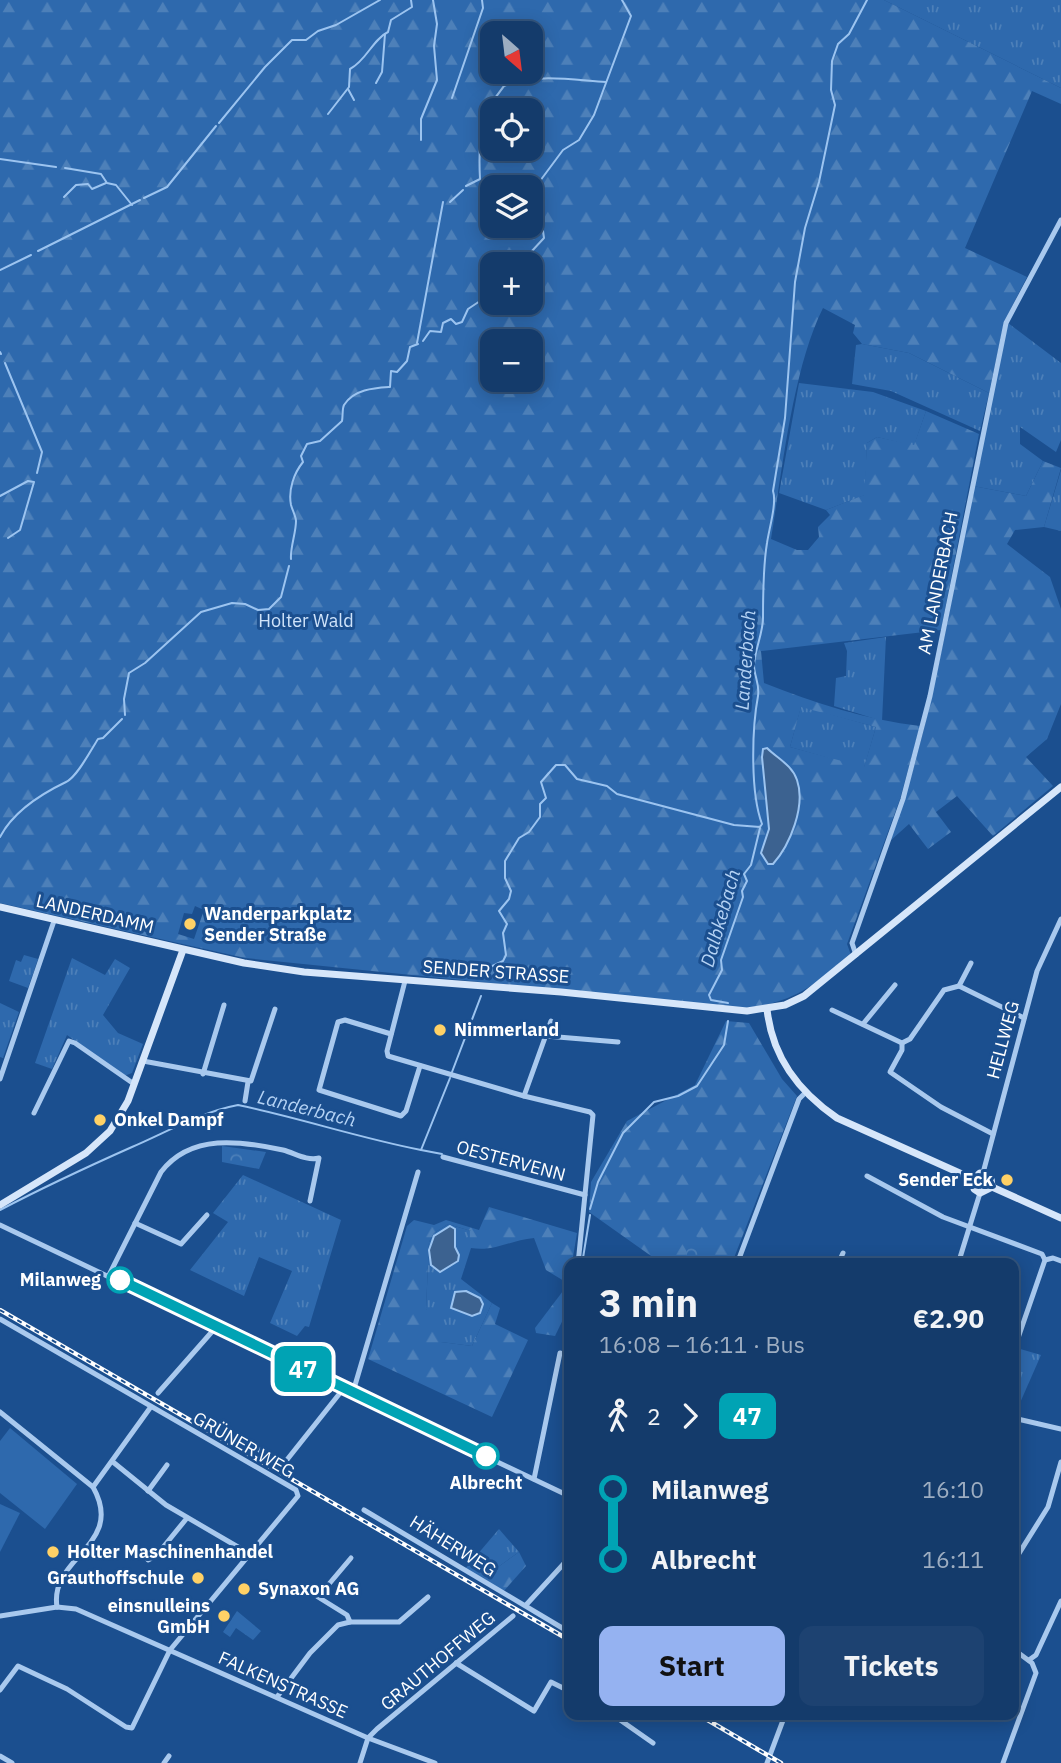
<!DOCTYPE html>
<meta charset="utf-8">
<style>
body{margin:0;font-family:"IBM Plex Sans",sans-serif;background:#1d4271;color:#f1f3f6;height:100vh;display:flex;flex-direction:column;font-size:26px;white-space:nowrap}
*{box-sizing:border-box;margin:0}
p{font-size:23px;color:#9dadc1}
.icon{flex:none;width:38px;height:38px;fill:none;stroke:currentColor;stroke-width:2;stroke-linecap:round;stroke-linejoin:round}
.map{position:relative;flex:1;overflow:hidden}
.side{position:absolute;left:564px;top:1258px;width:455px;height:462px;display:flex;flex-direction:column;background:#143b6b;border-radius:14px;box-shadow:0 4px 18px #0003,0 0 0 2px #33557e}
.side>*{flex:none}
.badge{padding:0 14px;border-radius:10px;font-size:24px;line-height:46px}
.needle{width:46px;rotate:152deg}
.buttons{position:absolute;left:480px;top:21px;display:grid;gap:14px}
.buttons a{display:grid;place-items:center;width:63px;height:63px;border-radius:14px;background:#143b6b;box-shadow:0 4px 18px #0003,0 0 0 2px #33557e;font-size:35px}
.map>.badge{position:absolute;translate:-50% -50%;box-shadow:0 0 0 4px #fff}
.legs{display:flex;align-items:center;gap:10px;height:77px;padding:0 35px;font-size:23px}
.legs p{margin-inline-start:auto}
.head{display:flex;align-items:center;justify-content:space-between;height:119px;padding:0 35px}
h1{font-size:38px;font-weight:700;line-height:52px}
.primary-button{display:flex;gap:14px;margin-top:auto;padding:14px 35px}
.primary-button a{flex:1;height:80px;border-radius:14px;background:#95b2f1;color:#111;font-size:28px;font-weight:700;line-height:80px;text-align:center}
.primary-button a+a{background:#1d4271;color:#f1f3f6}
ul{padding:0 35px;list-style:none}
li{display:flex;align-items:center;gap:24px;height:70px;font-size:26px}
li i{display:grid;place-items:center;width:10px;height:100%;margin:0 9px;background:currentColor}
li i::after{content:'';width:18px;height:18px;margin:-9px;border:5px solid;border-radius:50%;background:#143b6b}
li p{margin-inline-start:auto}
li:first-child i{background:linear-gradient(#0000 50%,currentColor 0)}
li:last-child i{background:linear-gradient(currentColor 50%,#0000 0)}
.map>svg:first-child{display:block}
.grass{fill:url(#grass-tufts)}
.forest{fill:url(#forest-firs);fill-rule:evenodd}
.park{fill:url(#park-crowns)}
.pitch{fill:#2e69ad}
.water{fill:#3c6290;stroke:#9cc4f0;stroke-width:2}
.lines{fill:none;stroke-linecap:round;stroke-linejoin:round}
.stream{stroke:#9cc4f0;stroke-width:2}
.street{stroke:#a9c9ee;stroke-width:5}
.secondary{stroke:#d6e6fa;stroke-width:7}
.rail-casing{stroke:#fff;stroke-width:4.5}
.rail{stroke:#1b4f8f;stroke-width:2;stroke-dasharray:5;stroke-linecap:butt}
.line-1-casing{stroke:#fff;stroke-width:16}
.line-1{stroke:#00a3b4;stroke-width:10}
.poi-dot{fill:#ffd166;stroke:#1b4f8f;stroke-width:2.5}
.stop-1-dot{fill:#fff;stroke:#00a3b4;stroke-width:3.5}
.labels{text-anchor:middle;stroke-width:6;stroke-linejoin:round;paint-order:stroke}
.street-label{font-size:18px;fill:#fff;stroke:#1b4f8f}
.park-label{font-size:18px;fill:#cfe3fa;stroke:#1b4f8f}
.poi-label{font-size:18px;font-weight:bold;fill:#fff;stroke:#1b4f8f;text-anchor:start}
.stop-label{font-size:18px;font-weight:bold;fill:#fff;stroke:#1b4f8f;text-anchor:end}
.water-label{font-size:19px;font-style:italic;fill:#b5d3f5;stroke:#1b4f8f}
</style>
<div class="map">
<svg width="1061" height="1763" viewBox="0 0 1061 1763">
<defs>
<pattern id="grass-tufts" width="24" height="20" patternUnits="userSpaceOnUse" patternTransform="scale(1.75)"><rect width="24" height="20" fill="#2e69ad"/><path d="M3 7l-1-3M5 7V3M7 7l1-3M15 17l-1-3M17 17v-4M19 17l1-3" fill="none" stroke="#4d80b9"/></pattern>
<pattern id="forest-firs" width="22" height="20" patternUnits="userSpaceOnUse" patternTransform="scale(1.75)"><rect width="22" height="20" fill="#2e69ad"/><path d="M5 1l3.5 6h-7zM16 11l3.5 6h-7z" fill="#4d80b9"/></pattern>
<pattern id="park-crowns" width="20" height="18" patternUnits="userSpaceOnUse" patternTransform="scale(1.75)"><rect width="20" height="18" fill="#2e69ad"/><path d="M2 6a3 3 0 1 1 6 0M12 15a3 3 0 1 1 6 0" fill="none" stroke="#4d80b9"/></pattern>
</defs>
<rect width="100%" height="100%" fill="#1b4f8f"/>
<!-- grass -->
<g class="grass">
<polygon points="884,0 1061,0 1061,88"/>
<polygon points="1008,323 1061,363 1061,440 1056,452 1020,427 1020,444 1043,461 1026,496 973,486"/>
<polygon points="862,344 909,353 989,393 980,431 891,391 852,384 856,345"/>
<polygon points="799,383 873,392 926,411 914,446 877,437 867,443 865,495 826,510 779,493"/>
<polygon points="1061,470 1061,531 1044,527"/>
<polygon points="886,637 882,721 834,706 836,678 846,676 847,651 844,643"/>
<polygon points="801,706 876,727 864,768 790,747"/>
<polygon points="24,955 38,959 28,988 9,981 16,960 21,962"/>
<polygon points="72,958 105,975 115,959 130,968 103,1015 118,1033 143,1044 132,1073 124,1076 67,1035 52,1069 35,1063"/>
<polygon points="0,1003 19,1012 3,1058 0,1057"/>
<polygon points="243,1175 341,1220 309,1327 305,1326 297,1336 270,1323 292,1271 259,1257 244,1296 190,1270 228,1222 213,1213"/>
<polygon points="448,1224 471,1231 471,1248 461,1279 492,1303 472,1346 441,1342 426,1309 429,1242 434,1233"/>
<polygon points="1013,1347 1041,1355 1016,1412 1013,1411"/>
<polygon points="499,1529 519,1552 481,1579 465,1569"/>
<polygon points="237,1611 261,1631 253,1640 236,1628 230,1637 223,1632"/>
</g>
<!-- forest -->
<g class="forest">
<path d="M0,0h884l177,88v16l-29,-13 -67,157 62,29 -23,45 -15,71 -80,-40 -47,-9 -9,-11 2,-8 -32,-17c-30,60 -41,163 -52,231l26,11h11l11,-13 -1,-10 12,-12 -4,-5 38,-15 3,-52 10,-6 37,8 12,-34 53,23 -38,196 -180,21 3,32c50,20 103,37 156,43l-20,73 -53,145 4,11c-41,32 -51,44 -104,54l-502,-51 -245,-55zM492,33h38v39h-38zM492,110h38v39h-38zM492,187h38v39h-38zM492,264h38v39h-38zM492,341h38v39h-38zM801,707l75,20 -12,40 -74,-20zM763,749l21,12 16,37 -18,55h-21l8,-24zM195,906l9,4 -10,29 -16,-5 6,-21 8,1z"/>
<path d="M1043,461l18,7 -17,59 -29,3 -8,14 43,33 11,32v95l-14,35 -21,18 27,29 -60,50 -36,-40 -21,16 15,20 -23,17 -19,-25 -19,17c42,-115 60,-235 83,-355l53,10z"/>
<polygon points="726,1021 749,1023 782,1079 797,1096 732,1263 661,1263 589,1212 591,1182 627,1121 695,1085"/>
<path d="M489,1207l88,26 -5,30 -3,1v10l-5,7 -18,-11 -12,-32c-24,2 -39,14 -63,10v-17l-23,-7 -14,9 -5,9 -3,67 17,14 -2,19 31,4 20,-43 8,5 -5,16 33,16 -36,77 -124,-58 39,-133 7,-6 20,5 12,-5 33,10z"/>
<polygon points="569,1283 569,1307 555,1336 536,1333 535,1328"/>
<polygon points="519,1552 526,1566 503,1592 481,1579"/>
</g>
<!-- park -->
<g class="park">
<polygon points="222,1146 266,1152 259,1169 222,1162"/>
<polygon points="694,1234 723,1263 682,1263"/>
</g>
<!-- pitch -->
<g class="pitch">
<polygon points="10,1428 77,1484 45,1529 0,1493 0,1441"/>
<polygon points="0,1504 20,1513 0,1552"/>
</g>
<!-- water -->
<g class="water">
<path d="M767,748c11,11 25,17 30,32 9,26 -7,65 -24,84h-5l-7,-11 8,-24 -7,-72 1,-8z"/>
<polygon points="450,1226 455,1229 455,1247 459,1255 458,1261 440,1272 431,1265 429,1250 434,1236"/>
<polygon points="466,1291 480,1298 483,1304 480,1313 472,1316 451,1308 455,1292"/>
</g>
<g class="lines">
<!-- stream -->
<g class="stream">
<polyline points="376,83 382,72 385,34"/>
<polyline points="348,89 354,100"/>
<polyline points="452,98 483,8 482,0"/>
<path d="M328,114l21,-27 1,-18c17,-9 22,-29 38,-37l3,-12 21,-13 -1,-7"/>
<polyline points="219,123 265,67 292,40 306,40 318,31 336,25 380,0"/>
<polyline points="421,140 421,119 437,80 434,46 437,24 433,0"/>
<polyline points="0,159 56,167"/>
<polyline points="65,168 101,174 107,183 116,185 132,205"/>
<path d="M466,186l14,-7c-2,-37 0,-64 24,-93 31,-13 69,-6 102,-4"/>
<polyline points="64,197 76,185 88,184 92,189 106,183"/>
<polyline points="144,198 167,187 216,126"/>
<polyline points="450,202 463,190"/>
<polyline points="541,218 537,185 563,150 579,140 594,115 631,16 622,0"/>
<polyline points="38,251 140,200"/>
<polyline points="511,264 531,252 544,238 542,224"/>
<polyline points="0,270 31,255"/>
<polyline points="423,341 430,331 441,332 443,323 451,319 456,324 462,322 468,309 492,293"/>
<polyline points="417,343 443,202"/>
<polyline points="0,352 1,354"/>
<polyline points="5,363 42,452 37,473"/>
<polyline points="0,496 28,481 34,482 20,530 8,538"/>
<path d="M291,559c-1,-11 5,-26 5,-38 0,-4 -4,-12 -5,-16 -3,-15 3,-32 12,-43l-2,-6 6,-12 13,-3 22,-20c1,-5 0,-12 2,-16 10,-16 31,-17 46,-18l1,-16 6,1 10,-11 3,-14 8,-3"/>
<polyline points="125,715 124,699 129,673 145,663 201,612 232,603 245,604 258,610 269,609 281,597 289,566"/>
<path d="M0,837c13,-25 41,-43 66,-55 11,-5 25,-32 32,-43l5,-1 19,-19"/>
<path d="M483,977l3,-8 17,-8 3,-6 -3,-22 4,-9 -8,-13 10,-12 2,-8 -6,-13v-17l14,-23 10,-6 11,-15v-13l6,-6 -5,-16 15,-17h9l12,14 30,7 10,8 117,31 26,2 2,-3c-12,-32 -10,-96 -4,-128 2,-12 -4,-20 -4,-31 1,-16 9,-32 9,-47 0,-24 0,-51 4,-75 2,-14 10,-40 6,-52l12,-73 10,-136 10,-54 14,-46 16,-77 -4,-15 1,-29 6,-17 11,-10 18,-34"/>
<polyline points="728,1003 711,1000 709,995 722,970 721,960 743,897 742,891 747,881 744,874 751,865 760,828"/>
<polyline points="452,1072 481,996"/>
<polyline points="421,1150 442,1154"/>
<polyline points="590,1209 598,1182 623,1133 654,1102 678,1096 697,1086 724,1045 728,1021"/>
<path d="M0,1210c44,-23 87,-43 132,-63 35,-15 69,-35 106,-42 62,13 121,33 183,45l29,-72"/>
<polyline points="582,1264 590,1215"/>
</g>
<!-- street -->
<g class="street">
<polyline points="856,955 852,943 903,799 930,696 1006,323 1061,220"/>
<polyline points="405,981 387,1051 388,1056 524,1096"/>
<polyline points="959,986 971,963"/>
<polyline points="832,1010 902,1043 910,1039 944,990 959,986 1024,1018"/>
<polyline points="551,1021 524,1096 590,1112 593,1115 578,1264"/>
<polyline points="863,1024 895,985"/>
<polyline points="391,1034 345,1020 338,1022 319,1090 401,1116 406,1111 420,1066"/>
<polyline points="546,1036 618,1042"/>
<polyline points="902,1043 902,1050 890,1072 941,1107 993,1134"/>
<polyline points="143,1061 251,1081 275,1009"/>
<polyline points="203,1074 224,1005"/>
<polyline points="0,1079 54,921"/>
<polyline points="245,1101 248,1082"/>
<polyline points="34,1113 69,1041 75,1043 134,1084"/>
<polyline points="443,1157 585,1195"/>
<polyline points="983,1173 1037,971 1061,919"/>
<polyline points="867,1176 943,1217 1042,1254 1045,1260 1017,1341"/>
<polyline points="135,1223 181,1244 207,1215"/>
<polyline points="0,1225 569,1496"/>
<polyline points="1045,1260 1053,1258 1061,1261"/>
<polyline points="737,1264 799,1099 804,1094"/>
<polyline points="838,1264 843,1253"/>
<polyline points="958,1264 980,1193"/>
<path d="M109,1275l52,-103c30,-39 80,-31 122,-22 12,3 23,11 36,8l-9,43"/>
<polyline points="0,1319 296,1490 298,1496 170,1650 132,1728 126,1727 67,1689 18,1666 0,1690"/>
<polyline points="353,1392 418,1172"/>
<polyline points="158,1393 217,1326"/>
<path d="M0,1412l93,75c33,59 -44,69 -36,120"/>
<polyline points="1013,1418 1061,1429"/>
<polyline points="255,1447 282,1466 344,1388"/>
<polyline points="113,1462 166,1505 250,1554"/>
<polyline points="534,1479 560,1353"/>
<polyline points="93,1487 150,1408"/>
<polyline points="148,1491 167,1465"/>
<polyline points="364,1510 569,1632"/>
<polyline points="148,1560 156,1556 187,1518"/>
<polyline points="1013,1563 1048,1507 1061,1462"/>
<polyline points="526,1605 569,1558"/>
<polyline points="0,1616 57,1607 76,1609 368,1738 435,1763"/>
<polyline points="350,1622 347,1615 318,1597 351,1558"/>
<polyline points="1029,1660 1036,1655 1061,1601"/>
<polyline points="456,1663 534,1711 551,1682 569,1691"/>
<polyline points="277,1697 310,1653 338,1625 350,1622 399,1622 428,1597"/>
<polyline points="613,1715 653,1743"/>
<polyline points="0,1756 12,1763"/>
<polyline points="164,1763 169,1756"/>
<polyline points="360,1763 368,1738 377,1729 513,1616"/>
<polyline points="767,1763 785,1715"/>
<polyline points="1003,1763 1036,1673 1032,1663 1013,1649"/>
</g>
<!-- secondary -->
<g class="secondary">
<polyline points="0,907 244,963 304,972 561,992 747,1011 785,1005 804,996 1061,787"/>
<path d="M767,1009c5,48 31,82 70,109l136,61"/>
<polyline points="973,1179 980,1173 991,1178 992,1187"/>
<polyline points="973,1179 974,1189 980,1193 992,1187"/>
<polyline points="992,1187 1061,1218"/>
<polyline points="0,1205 86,1153 110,1131 128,1101 183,950"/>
</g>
<!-- rail casing -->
<g class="rail-casing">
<g id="rail">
<polyline points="0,1310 569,1640"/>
<polyline points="699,1715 781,1763"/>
</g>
</g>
<!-- rail -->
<use href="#rail" class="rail"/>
</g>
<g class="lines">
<!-- line-1 casing -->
<g class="line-1-casing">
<polyline id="line-1" points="120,1280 486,1456"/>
</g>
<!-- line-1 -->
<use href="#line-1" class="line-1"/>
</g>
<!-- markers -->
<g class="poi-dot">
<circle cx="190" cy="924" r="7"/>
<circle cx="440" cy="1030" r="7"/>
<circle cx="100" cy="1120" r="7"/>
<circle cx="1007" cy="1180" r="7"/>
<circle cx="53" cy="1552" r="7"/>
<circle cx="198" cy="1578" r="7"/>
<circle cx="244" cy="1589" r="7"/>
<circle cx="224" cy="1616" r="7"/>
</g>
<g class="stop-1-dot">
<circle cx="120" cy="1280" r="12"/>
<circle cx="486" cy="1456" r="12"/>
</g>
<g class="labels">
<!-- street labels -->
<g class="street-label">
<text transform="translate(938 583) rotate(-79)" y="6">AM LANDERBACH</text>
<text transform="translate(95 914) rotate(13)" y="6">LANDERDAMM</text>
<text transform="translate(496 972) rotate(4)" y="6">SENDER STRASSE</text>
<text transform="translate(1003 1040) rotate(-75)" y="6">HELLWEG</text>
<text transform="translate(511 1161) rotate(15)" y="6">OESTERVENN</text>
<text transform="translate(244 1445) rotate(30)" y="6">GRÜNER WEG</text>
<text transform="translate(453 1546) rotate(32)" y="6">HÄHERWEG</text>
<text transform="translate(438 1661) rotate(-40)" y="6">GRAUTHOFFWEG</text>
<text transform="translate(283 1685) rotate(24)" y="6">FALKENSTRASSE</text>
</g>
<!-- park labels -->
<g class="park-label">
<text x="306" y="627">Holter Wald</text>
</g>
<!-- poi labels -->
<g class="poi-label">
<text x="204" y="920">Wanderparkplatz<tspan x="204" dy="21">Sender Straße</tspan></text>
<text x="454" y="1036">Nimmerland</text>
<text x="114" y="1126">Onkel Dampf</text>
<text x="993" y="1186" text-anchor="end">Sender Eck</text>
<text x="67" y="1558">Holter Maschinenhandel</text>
<text x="184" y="1584" text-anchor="end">Grauthoffschule</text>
<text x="258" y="1595">Synaxon AG</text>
<text x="210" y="1612" text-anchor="end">einsnulleins<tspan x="210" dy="21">GmbH</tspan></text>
</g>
<!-- stop labels -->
<g class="stop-label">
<text x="101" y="1286">Milanweg</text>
<text x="486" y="1489" text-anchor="middle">Albrecht</text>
</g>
<!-- water labels -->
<g class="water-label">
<text transform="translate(745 660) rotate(-86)" y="7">Landerbach</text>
<text transform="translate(720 918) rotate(-74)" y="7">Dalbkebach</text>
<text transform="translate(307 1108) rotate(14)" y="7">Landerbach</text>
</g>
</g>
</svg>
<div class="buttons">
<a><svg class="needle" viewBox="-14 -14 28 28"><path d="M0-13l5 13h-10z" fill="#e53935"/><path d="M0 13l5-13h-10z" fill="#9dadc1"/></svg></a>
<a><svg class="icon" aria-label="locate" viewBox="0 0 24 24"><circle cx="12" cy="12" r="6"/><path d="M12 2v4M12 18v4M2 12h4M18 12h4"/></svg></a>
<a><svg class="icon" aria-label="layers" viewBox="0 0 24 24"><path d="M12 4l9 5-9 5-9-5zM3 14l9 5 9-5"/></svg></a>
<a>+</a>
<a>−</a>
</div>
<b class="badge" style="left:303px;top:1369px;background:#00a3b4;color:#fff">47</b>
<section class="side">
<div class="head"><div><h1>3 min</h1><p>16:08 – 16:11 · Bus</p></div><b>€2.90</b></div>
<div class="legs"><svg class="icon" aria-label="walk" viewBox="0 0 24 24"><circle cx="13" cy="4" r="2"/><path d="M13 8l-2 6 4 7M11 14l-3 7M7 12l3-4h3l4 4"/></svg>2<svg class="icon" aria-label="forward" viewBox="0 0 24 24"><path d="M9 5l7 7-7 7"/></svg><b class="badge" style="background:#00a3b4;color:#fff">47</b></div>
<ul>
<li><i style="color:#00a3b4"></i><b>Milanweg</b><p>16:10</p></li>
<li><i style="color:#00a3b4"></i><b>Albrecht</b><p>16:11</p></li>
</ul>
<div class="primary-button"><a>Start</a><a>Tickets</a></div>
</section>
</div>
